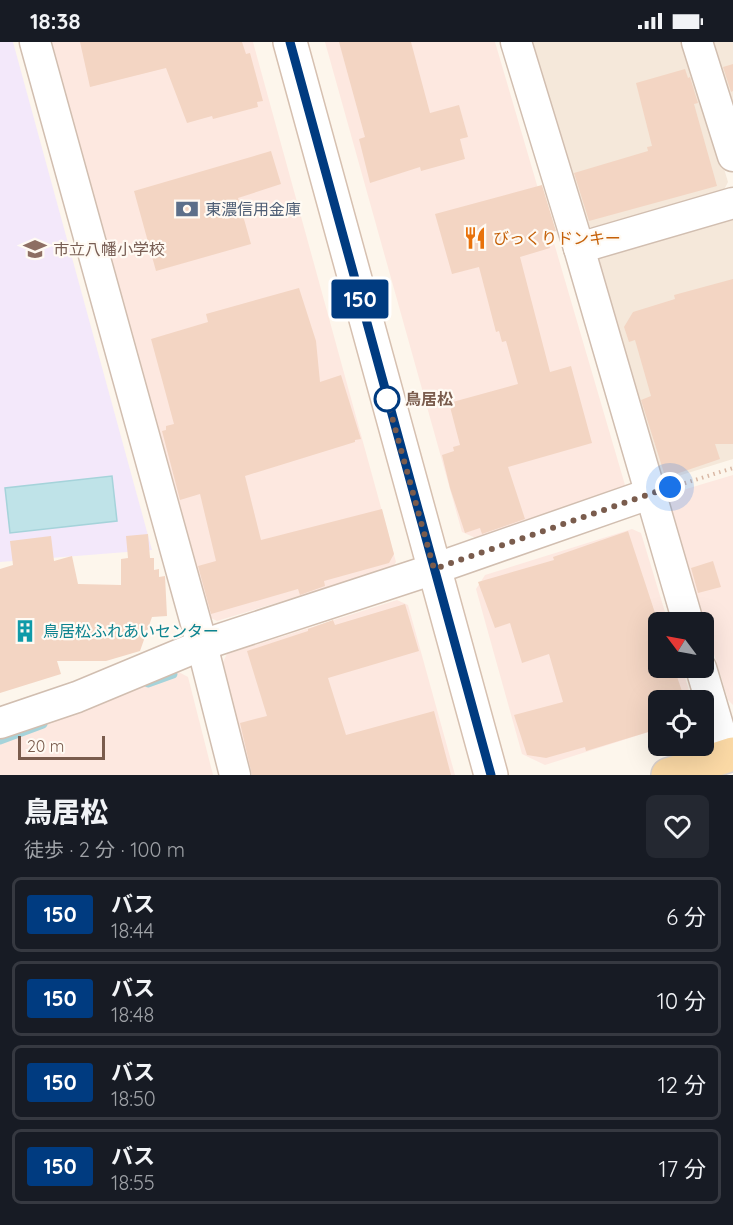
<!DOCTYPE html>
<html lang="ja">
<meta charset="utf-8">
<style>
body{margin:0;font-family:Quicksand,"Noto Sans JP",sans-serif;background:#242831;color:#f1f3f6;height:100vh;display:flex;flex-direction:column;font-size:22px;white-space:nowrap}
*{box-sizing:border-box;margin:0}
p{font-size:20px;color:#9ea1a6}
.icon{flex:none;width:33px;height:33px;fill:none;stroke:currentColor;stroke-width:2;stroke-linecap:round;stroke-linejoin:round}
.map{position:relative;height:733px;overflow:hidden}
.panel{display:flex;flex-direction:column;background:#171b24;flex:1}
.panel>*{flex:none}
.badge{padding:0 12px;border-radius:4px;font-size:21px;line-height:39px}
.needle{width:39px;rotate:302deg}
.fabs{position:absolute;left:648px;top:570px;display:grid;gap:12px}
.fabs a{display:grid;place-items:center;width:66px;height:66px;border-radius:9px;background:#171b24;box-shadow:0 6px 24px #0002;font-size:30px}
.scale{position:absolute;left:18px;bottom:15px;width:87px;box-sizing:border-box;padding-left:6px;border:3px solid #7a5c4d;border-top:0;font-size:16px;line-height:21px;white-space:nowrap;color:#7a5c4d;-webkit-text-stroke:4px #fffaf3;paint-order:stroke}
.you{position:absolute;width:30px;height:30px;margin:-15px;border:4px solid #fff;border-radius:50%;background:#1a73e8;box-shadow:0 0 0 9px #1a73e833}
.map>.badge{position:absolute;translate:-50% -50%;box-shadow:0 0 0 3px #fff}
.round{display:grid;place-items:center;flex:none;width:63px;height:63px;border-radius:9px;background:#242831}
.head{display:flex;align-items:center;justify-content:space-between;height:102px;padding:0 24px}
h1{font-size:28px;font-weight:800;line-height:45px}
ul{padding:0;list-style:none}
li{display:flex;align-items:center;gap:18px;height:75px;margin:0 12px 9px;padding:0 12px;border:3px solid #363941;border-radius:9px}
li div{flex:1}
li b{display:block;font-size:22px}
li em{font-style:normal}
li .badge{min-width:66px;font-weight:700;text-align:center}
.status{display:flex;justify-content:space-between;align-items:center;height:42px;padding:0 30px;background:#171b24;direction:ltr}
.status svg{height:16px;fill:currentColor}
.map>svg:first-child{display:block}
.residential{fill:#f5e8da}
.commercial{fill:#fde8e0}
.education{fill:#f3e8fa}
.water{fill:#bfe3e8;stroke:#a5d3da;stroke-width:1.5}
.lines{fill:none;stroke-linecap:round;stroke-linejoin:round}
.stream{stroke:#a5d3da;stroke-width:9}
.building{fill:#f3d5c3}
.minor-casing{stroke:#d1beb0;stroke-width:33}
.secondary-casing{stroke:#d6c0b0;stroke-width:36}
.primary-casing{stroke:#dad1cd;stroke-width:36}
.path{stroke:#d9b8a5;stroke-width:4;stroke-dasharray:1.5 4.5;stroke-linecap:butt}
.minor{stroke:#fff;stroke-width:30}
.secondary{stroke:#fff;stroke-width:33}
.primary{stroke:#fbd9a5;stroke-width:33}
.line-casing{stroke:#fff;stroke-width:14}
.line{stroke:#003b80;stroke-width:9}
.walk{stroke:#7a5c4d;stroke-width:6;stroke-dasharray:0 10.8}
.stop-dot{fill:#fff;stroke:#003b80;stroke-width:3}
.labels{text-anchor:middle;stroke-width:4.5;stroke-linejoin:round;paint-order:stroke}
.service-label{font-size:16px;fill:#4e5e75;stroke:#fffaf3;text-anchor:start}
.food-label{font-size:16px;fill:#c56008;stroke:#fffaf3;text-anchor:start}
.education-label{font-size:16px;fill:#785e54;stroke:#fffaf3;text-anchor:start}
.stop-label{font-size:16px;font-weight:bold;fill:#7a5c4d;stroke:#fffaf3;text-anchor:start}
.culture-label{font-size:16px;fill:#0d838f;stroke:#fffaf3;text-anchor:start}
</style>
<div class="status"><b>18:38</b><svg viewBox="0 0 49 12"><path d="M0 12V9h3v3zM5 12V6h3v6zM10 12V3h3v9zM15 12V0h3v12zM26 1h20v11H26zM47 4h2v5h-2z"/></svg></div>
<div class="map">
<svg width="733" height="733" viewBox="0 0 733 733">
<rect width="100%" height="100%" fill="#fdf6ec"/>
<!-- residential -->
<g class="residential">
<polygon points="531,0 686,0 728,140 722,152 595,188 585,181"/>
<polygon points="712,0 733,0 733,73"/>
<polygon points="733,175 733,417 662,439 596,222 603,211"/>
</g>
<!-- commercial -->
<g class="commercial">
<polygon points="49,0 253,0 396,520 392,526 217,579 207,574"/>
<polygon points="325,0 495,0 625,443 620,453 478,497 462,490"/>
<polygon points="733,433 733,663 728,658 666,453"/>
<polygon points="632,487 641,491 668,580 658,580 658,626 682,626 692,658 658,658 658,687 545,723 522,712 476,547 485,533"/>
<polygon points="397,558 408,563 455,733 249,733 221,624 227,612"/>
<polygon points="175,628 188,635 213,733 0,733 0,696"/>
</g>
<!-- education -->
<polygon class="education" points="0,0 13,0 152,508 0,520"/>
<!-- water -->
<polygon class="water" points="112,434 117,479 10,491 5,446"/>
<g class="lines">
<!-- stream -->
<g class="stream">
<polyline points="148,641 173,632"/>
<polyline points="0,698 43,682"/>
</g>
</g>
<!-- building -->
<g class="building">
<polygon points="80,0 242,0 246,12 250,11 263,59 257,60 258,65 213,77 212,74 187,81 166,26 90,45"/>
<polygon points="339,0 411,0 430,71 459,63 468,95 460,97 465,117 421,129 420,125 370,141 359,97 365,95"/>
<polygon points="733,22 733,49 731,50 723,25"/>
<polygon points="685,27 688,36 690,35 698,61 694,62 717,144 589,179 574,131 648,109 647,105 652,104 636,41"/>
<polygon points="271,109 281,142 238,156 251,202 156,229 134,149"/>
<polygon points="542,143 556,189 547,192 550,206 520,215 550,330 571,324 592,401 508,425 525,477 482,492 480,486 465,491 450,446 442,413 454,409 453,405 460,403 449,361 518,342 506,299 502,300 499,289 496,290 479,225 452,232 435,172"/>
<polygon points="733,237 733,402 715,402 720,417 676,432 664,431 641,358 651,354 635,298 629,300 624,285 633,270 675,257 674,253"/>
<polygon points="299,246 316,299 320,340 341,333 361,397 355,398 355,400 245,434 261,498 382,467 394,512 389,521 324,539 325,544 300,553 298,547 211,572 198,524 216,519 200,452 180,458 162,389 166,388 166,384 174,382 151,297 208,280 206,272"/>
<polygon points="628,489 658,580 658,626 674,626 685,658 658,658 658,687 586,709 585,705 546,716 527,713 514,673 563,660 549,612 522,621 510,581 495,586 478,540 554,518 553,515"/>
<polygon points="148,492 150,516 154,516 154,528 159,527 159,535 165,534 167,574 152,575 140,609 106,619 57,619 61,632 0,651 0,527 13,523 10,499 51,494 54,519 72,514 78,542 121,543 121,517 128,516 126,494"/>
<polygon points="713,519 721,545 698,551 691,526"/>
<polygon points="405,562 419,609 328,636 346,693 434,669 451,733 252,733 240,681 267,674 247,609 308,589 308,587 333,578 335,583"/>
</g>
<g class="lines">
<!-- minor casing -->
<g class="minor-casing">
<g id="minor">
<polyline points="35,0 202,603 235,733"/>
<polyline points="516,0 579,206 688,580"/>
<polyline points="697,0 733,114"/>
<polyline points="579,206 733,161"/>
<polyline points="701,626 727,714"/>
<polyline points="0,681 77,655 202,603 434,527 649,452"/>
</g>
</g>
<!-- secondary casing -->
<g class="secondary-casing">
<polyline id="secondary" points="290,0 491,733"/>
</g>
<!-- primary casing -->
<g class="primary-casing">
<polyline id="primary" points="668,733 733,712"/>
</g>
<!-- path -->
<polyline class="path" points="679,443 733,426"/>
<!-- minor -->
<use href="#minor" class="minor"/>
<!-- secondary -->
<use href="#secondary" class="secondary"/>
<!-- primary -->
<use href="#primary" class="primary"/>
</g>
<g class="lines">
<!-- line casing -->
<g class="line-casing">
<polyline id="line" points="290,0 491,733"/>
</g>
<!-- line -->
<use href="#line" class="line"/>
<!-- walk -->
<polyline class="walk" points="387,357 434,527 670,445"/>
</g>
<!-- icons -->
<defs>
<g id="bank-bare" transform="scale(1.8)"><path d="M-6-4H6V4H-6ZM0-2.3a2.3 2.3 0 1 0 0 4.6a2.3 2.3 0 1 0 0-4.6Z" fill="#5c6f8a" stroke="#fffaf3" stroke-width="2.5" paint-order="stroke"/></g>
<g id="restaurant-bare" transform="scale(1.8)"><path d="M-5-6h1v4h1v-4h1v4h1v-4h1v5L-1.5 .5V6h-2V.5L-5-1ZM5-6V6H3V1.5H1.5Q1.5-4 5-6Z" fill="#e8710a" stroke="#fffaf3" stroke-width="2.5" paint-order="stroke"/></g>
<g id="school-bare" transform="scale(1.8)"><path d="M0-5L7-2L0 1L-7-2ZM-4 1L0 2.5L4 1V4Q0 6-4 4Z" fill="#8d6e63" stroke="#fffaf3" stroke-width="2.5" paint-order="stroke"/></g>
<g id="building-bare" transform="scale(1.8)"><path d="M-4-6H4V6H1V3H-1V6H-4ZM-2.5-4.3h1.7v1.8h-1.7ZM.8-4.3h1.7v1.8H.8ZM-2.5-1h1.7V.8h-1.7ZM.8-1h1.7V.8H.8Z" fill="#0f9aa8" stroke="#fffaf3" stroke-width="2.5" paint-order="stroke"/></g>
</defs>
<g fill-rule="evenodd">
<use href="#bank-bare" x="187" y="167"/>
<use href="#restaurant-bare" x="475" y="196"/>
<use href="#school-bare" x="35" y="207"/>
<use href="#building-bare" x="25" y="589"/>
</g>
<!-- markers -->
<circle class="stop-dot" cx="387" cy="357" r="12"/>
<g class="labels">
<!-- service labels -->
<g class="service-label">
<text x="205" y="173">東濃信用金庫</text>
</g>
<!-- food labels -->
<g class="food-label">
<text x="493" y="202">びっくりドンキー</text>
</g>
<!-- education labels -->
<g class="education-label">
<text x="53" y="213">市立八幡小学校</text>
</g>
<!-- stop labels -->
<g class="stop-label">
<text x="405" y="363">鳥居松</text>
</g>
<!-- culture labels -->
<g class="culture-label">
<text x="43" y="595">鳥居松ふれあいセンター</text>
</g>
</g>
</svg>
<div class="fabs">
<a><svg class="needle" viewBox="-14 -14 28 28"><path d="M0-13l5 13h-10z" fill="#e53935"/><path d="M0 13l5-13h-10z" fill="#9ea1a6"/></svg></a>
<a><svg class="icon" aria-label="locate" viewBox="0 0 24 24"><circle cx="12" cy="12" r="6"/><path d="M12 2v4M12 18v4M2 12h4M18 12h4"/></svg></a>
</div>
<div class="scale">20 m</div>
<div class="you" style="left:670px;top:445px"></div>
<b class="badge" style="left:360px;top:257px;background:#003b80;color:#fff">150</b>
</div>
<section class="panel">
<div class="head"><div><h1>鳥居松</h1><p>徒歩 · 2 分 · 100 m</p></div><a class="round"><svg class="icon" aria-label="heart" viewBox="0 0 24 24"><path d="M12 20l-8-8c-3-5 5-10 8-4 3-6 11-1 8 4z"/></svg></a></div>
<ul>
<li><span class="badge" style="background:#003b80;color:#fff">150</span><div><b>バス</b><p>18:44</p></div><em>6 分</em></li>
<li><span class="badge" style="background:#003b80;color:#fff">150</span><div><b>バス</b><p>18:48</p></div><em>10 分</em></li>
<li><span class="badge" style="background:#003b80;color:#fff">150</span><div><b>バス</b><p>18:50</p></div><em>12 分</em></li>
<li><span class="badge" style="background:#003b80;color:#fff">150</span><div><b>バス</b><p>18:55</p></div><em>17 分</em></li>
</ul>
</section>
